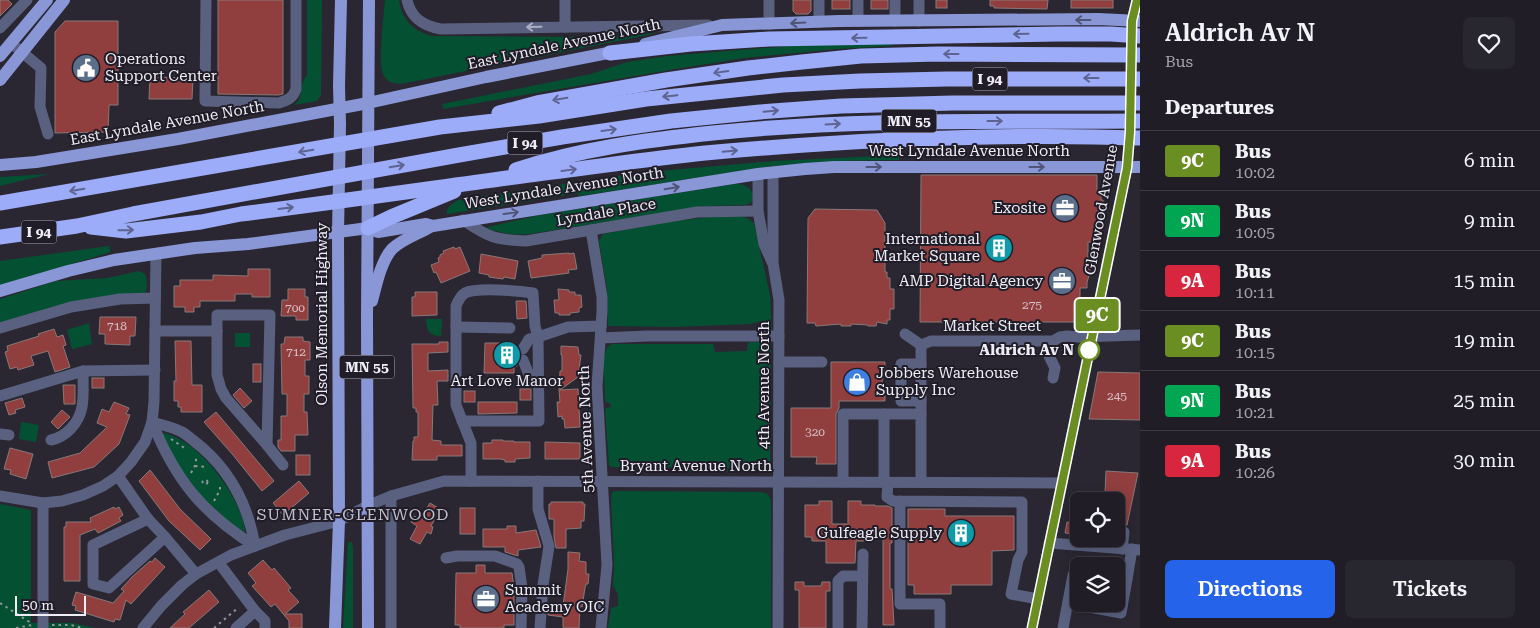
<!DOCTYPE html>
<style>
body{margin:0;font-family:"Roboto Serif",serif;background:#28262e;color:#f1f3f6;height:100vh;display:flex;flex-direction:column;font-size:19px;white-space:nowrap}
*{box-sizing:border-box;margin:0}
p{font-size:16px;color:#a2a2a7}
.icon{flex:none;width:28px;height:28px;fill:none;stroke:currentColor;stroke-width:2;stroke-linecap:round;stroke-linejoin:round}
.map{position:relative;flex:1;overflow:hidden}
.side{display:flex;flex-direction:column;background:#201d26;width:400px}
.side>*{flex:none}
.badge{padding:0 10px;border-radius:4px;font-size:18px;line-height:32px}
.fabs{position:absolute;left:1070px;top:492px;display:grid;gap:10px}
.fabs a{display:grid;place-items:center;width:55px;height:55px;border-radius:8px;background:#201d26;box-shadow:0 2px 12px #0003,0 0 0 1px #3d3b43;font-size:25px}
.scale{position:absolute;left:15px;bottom:12px;width:71px;box-sizing:border-box;padding-left:5px;border:2px solid #eeedf5;border-top:0;font-size:14px;line-height:18px;white-space:nowrap;color:#eeedf5;-webkit-text-stroke:4px #201d29;paint-order:stroke}
.map>.badge{position:absolute;translate:-50% -50%;box-shadow:0 0 0 2px #fff}
h2{padding:0 25px;font-size:19px;line-height:45px}
.round{display:grid;place-items:center;flex:none;width:52px;height:52px;border-radius:8px;background:#28262e}
.headline{display:flex;align-items:center;justify-content:space-between;height:85px;padding:0 25px}
h1{font-size:24px;font-weight:600;line-height:38px}
.primary-button{display:flex;gap:10px;margin-top:auto;padding:10px 25px}
.primary-button a{flex:1;height:58px;border-radius:8px;background:#2563eb;color:#fff;font-size:20px;font-weight:600;line-height:58px;text-align:center}
.primary-button a+a{background:#28262e;color:#f1f3f6}
ul{padding:0;list-style:none}
li{display:flex;align-items:center;gap:15px;height:60px;padding:0 25px;border-top:1px solid #3d3b43}
li div{flex:1}
li b{display:block;font-size:19px}
li em{font-style:normal}
li .badge{min-width:55px;font-weight:700;text-align:center}
main{display:flex;flex:1;min-height:0}
.map>svg:first-child{display:block}
.green{fill:#045032}
.building{fill:#913e3f;stroke:#897877}
.lines{fill:none;stroke-linecap:round;stroke-linejoin:round}
.path{stroke:#94929c;stroke-width:2;stroke-dasharray:2.5 4;stroke-linecap:butt}
.minor{stroke:#5a6180;stroke-width:11}
.major{stroke:#8a97d7;stroke-width:12}
.highway{stroke:#9dacf9;stroke-width:15}
.oneway{stroke:#505477}
.oneway2{stroke:#abaec0}
.oneway3{stroke:#5e6491}
.line-casing{stroke:#fff;stroke-width:11}
.line{stroke:#6b8e23;stroke-width:8}
.stop-dot{fill:#fff;stroke:#6b8e23;stroke-width:2.5}
.labels{text-anchor:middle;stroke-width:4;stroke-linejoin:round;paint-order:stroke}
.number-label{font-size:12px;fill:#d7c1c8}
.shield{fill:#201d29;stroke:#b0afb8;stroke-width:1}
.shield-label{font-size:14px;font-weight:bold;fill:#eeedf5}
.street-label{font-size:15px;fill:#eeedf5;stroke:#201d29}
.poi-label{font-size:15px;fill:#eeedf5;stroke:#201d29;text-anchor:end}
.stop-label{font-size:15px;font-weight:bold;fill:#eeedf5;stroke:#201d29;text-anchor:end}
.neighbourhood-label{font-size:16px;letter-spacing:1px;fill:#c0bdcc;stroke:#201d29}
</style>
<main>
<div class="map">
<svg width="1140" height="628" viewBox="0 0 1140 628">
<rect width="100%" height="100%" fill="#2a2733"/>
<!-- green -->
<g class="green">
<path d="M307,0h15l-1,95 -4,6 -23,4c7,-5 6,-11 8,-19 0,-3 3,-8 5,-11z"/>
<path d="M385,0h14c3,20 14,31 33,36l160,1 66,-4 -257,51c-7,-1 -13,-1 -17,-8 -7,-10 0,-61 1,-76z"/>
<polygon points="891,42 892,46 838,49 744,58 682,68 443,109 442,104 591,74 627,62 667,56 790,46"/>
<path d="M899,155v5l-63,1 -62,5 -195,30 -1,-3 -131,21c-1,-8 6,-10 11,-14l178,-27 138,-12z"/>
<polygon points="49,174 0,186 0,177"/>
<path d="M735,184c11,-1 21,6 17,18l-6,3 -34,1 -25,3 -158,25c-14,1 -28,0 -42,-6l1,-1 47,-11z"/>
<path d="M727,215c11,0 18,0 27,8l16,72 2,36 -7,-1 -4,-4v-5l-10,3 -77,3 -66,-1 -1,-37 -8,-48 4,-7 65,-12z"/>
<polygon points="109,246 111,252 0,286 0,261"/>
<path d="M139,271l6,3c2,8 3,13 0,20l-53,4 -47,11 -45,15v-25l56,-18 52,-3z"/>
<path d="M426,319h16l-1,17c-11,0 -15,-5 -15,-17z"/>
<polygon points="89,323 92,344 72,349 67,330"/>
<rect x="235" y="333" width="15" height="14"/>
<path d="M751,342h20l-1,124 -14,2 -145,-1 -2,-2 -4,-54 1,-3 5,-1 -1,-4h-2l-3,-2c0,-13 -3,-40 1,-51 2,-4 3,-4 6,-6h101l2,8 32,-1 1,-8z"/>
<polygon points="21,422 39,425 36,442 19,439"/>
<path d="M164,433c33,7 67,53 78,84 1,5 3,10 3,15h-1c-38,-24 -66,-56 -82,-98z"/>
<polygon points="674,470 766,470 767,471 676,472"/>
<polygon points="616,491 762,492 768,494 771,500 771,628 608,628 611,608 618,606 618,594 613,586 614,565 611,499 612,492"/>
<polygon points="0,504 31,510 31,623 73,623 95,628 0,628"/>
<polygon points="348,542 352,542 353,548 353,628 343,628"/>
</g>
<!-- building -->
<g class="building">
<polygon points="0,0 8,0 12,4 0,16"/>
<polygon points="218,0 283,0 283,94 278,95 218,94"/>
<polygon points="793,0 811,0 811,11 808,14 796,14 793,11"/>
<rect x="832" y="0" width="18" height="9"/>
<rect x="871" y="0" width="17" height="9"/>
<rect x="936" y="0" width="11" height="8"/>
<polygon points="990,0 1048,0 1047,9 994,8 994,6 990,6"/>
<rect x="1071" y="0" width="42" height="8"/>
<polygon points="65,21 118,21 118,105 109,105 108,132 55,133 55,32"/>
<polygon points="150,77 193,78 192,99 149,99"/>
<polygon points="921,175 1097,175 1097,192 1101,192 1101,200 1103,200 1103,216 1101,216 1101,224 1097,224 1097,242 1088,242 1088,260 1090,265 1090,273 1087,282 1087,288 1080,288 1080,322 920,322"/>
<polygon points="815,209 877,210 885,223 885,272 887,272 887,278 890,278 890,289 894,289 894,309 890,309 890,320 887,320 887,324 877,322 876,326 868,326 868,325 851,324 851,326 841,326 841,324 816,326 815,323 807,323 808,218"/>
<polygon points="454,247 455,249 460,247 470,271 441,283 436,272 434,273 431,265 439,262 438,258 440,257 440,255 444,253 443,251"/>
<polygon points="569,253 569,254 574,253 577,269 568,270 569,273 531,278 528,261 542,258 542,255"/>
<polygon points="481,254 518,261 515,279 504,277 503,279 489,277 489,275 479,273"/>
<polygon points="248,269 270,269 270,297 252,297 252,294 235,294 235,301 200,301 200,307 194,307 194,312 185,312 185,307 174,307 174,286 180,286 180,280 213,280 213,275 248,276"/>
<polygon points="288,289 305,289 305,297 308,297 308,320 296,320 296,316 281,316 282,300 288,300"/>
<polygon points="558,289 569,290 569,292 575,292 575,295 581,295 582,307 579,308 579,312 570,313 570,315 559,315 559,313 555,313 554,300 559,300"/>
<polygon points="415,292 437,292 437,315 412,316 412,297 415,297"/>
<polygon points="516,301 526,301 527,318 517,319"/>
<polygon points="100,317 136,317 135,336 130,336 130,345 105,344 105,334 99,334"/>
<polygon points="54,329 57,337 63,335 66,345 63,346 70,367 55,372 48,351 31,356 34,365 18,370 17,367 10,369 5,352 8,351 7,346 39,336 38,334"/>
<polygon points="285,337 303,337 303,341 310,342 310,360 305,360 305,376 309,376 309,394 304,394 304,412 307,412 308,435 295,435 295,451 281,451 278,447 278,440 281,440 281,416 287,416 287,394 282,394 281,344 284,344"/>
<polygon points="175,341 191,341 192,385 202,385 202,412 181,412 181,407 178,407 178,401 174,401 174,381 176,381"/>
<polygon points="439,342 448,342 448,352 428,353 428,371 448,370 448,381 437,381 438,405 433,405 432,440 441,441 441,445 462,445 462,456 437,456 437,460 412,460 413,441 414,441 414,437 418,437 418,412 416,412 416,408 413,408 412,344 439,344"/>
<polygon points="485,343 514,343 514,349 516,349 518,354 516,359 517,366 514,366 514,373 484,373"/>
<polygon points="561,346 578,347 579,355 581,355 578,377 560,390 578,389 580,427 565,428 564,419 562,419 562,416 558,417 557,402 560,402 559,390 560,371 562,371 562,355 561,355"/>
<polygon points="831,362 885,362 885,370 882,381 885,394 885,401 839,401 839,408 836,414 836,464 816,464 817,457 791,457 791,408 831,408"/>
<rect x="253" y="364" width="8" height="18"/>
<polygon points="1098,372 1140,373 1140,420 1089,419"/>
<rect x="92" y="378" width="12" height="10"/>
<polygon points="63,385 75,385 75,404 64,404"/>
<polygon points="240,388 252,401 244,408 233,395"/>
<rect x="520" y="389" width="11" height="11"/>
<rect x="464" y="391" width="11" height="11"/>
<polygon points="22,398 25,407 15,410 16,413 9,415 5,403"/>
<polygon points="114,402 129,408 126,414 130,415 119,444 94,467 52,478 48,462 80,453 107,427 97,423 102,409 109,412"/>
<polygon points="478,402 517,402 517,413 478,414"/>
<polygon points="62,410 70,417 58,429 51,422"/>
<polygon points="216,412 274,481 262,491 233,455 204,422"/>
<polygon points="492,440 503,440 503,441 514,441 514,442 530,442 530,458 515,459 515,462 505,462 505,460 501,459 483,459 483,443 492,443"/>
<polygon points="545,442 580,443 580,459 545,459"/>
<polygon points="10,448 33,454 26,479 10,474 11,470 4,469"/>
<rect x="296" y="455" width="14" height="20"/>
<polygon points="150,470 180,509 211,539 200,550 169,521 139,481"/>
<polygon points="1106,471 1138,473 1127,525 1116,526 1116,501 1097,501 1098,493 1105,493"/>
<polygon points="299,481 309,493 283,515 273,503"/>
<polygon points="819,501 832,501 832,524 848,524 848,501 861,501 861,505 875,505 875,506 888,506 892,508 892,543 890,543 890,589 892,589 894,625 883,625 883,537 868,537 868,541 856,541 855,563 826,563 826,541 812,541 812,537 805,537 805,505 819,505"/>
<polygon points="551,502 583,502 583,504 585,504 584,521 581,521 581,528 566,529 566,548 556,548 554,537 554,519 549,519 549,504 551,504"/>
<polygon points="430,503 440,509 431,526 433,527 431,534 427,532 420,544 410,539 417,526 411,522 414,516 420,519"/>
<polygon points="114,507 115,509 119,507 123,515 119,518 121,521 98,533 95,529 80,535 80,581 64,581 64,527 66,527 66,522 91,522 90,518"/>
<rect x="460" y="508" width="15" height="26"/>
<polygon points="908,509 945,509 945,516 1014,516 1014,550 992,551 992,585 951,585 951,594 914,594 914,585 908,585"/>
<polygon points="1067,522 1079,523 1079,534 1065,533"/>
<polygon points="507,526 516,526 516,533 536,530 541,547 518,550 518,556 505,552 505,547 483,547 483,529 507,529"/>
<polygon points="568,552 580,553 579,561 586,562 586,574 589,574 588,584 586,584 585,588 582,607 580,606 579,628 565,628 563,627 563,617 548,615 549,604 563,606 568,569"/>
<polygon points="155,558 165,567 131,604 126,600 120,620 115,619 114,622 75,610 76,606 72,605 76,592 113,603 124,591 121,589 133,576 150,561 152,562"/>
<polygon points="263,560 272,570 274,568 291,588 288,590 299,602 285,614 302,614 302,628 289,628 289,621 275,604 271,607 252,586 256,583 248,573"/>
<polygon points="476,565 485,565 485,573 512,573 514,588 514,625 504,625 504,628 460,628 460,625 455,625 456,573 476,573"/>
<polygon points="795,582 804,582 804,586 821,586 822,582 830,582 830,591 826,591 826,628 799,628 799,590 795,590"/>
<polygon points="209,590 219,602 189,628 170,628 185,614 183,612"/>
</g>
<g class="lines">
<!-- path -->
<g class="path">
<polyline points="171,439 186,449"/>
<polyline points="195,466 206,467"/>
<polyline points="191,473 196,464 196,457"/>
<circle cx="205" cy="482" r="2.5"/>
<polyline points="214,501 220,490 220,483"/>
<polyline points="0,603 31,623 31,625"/>
<polyline points="52,625 70,625 84,628"/>
<polyline points="16,628 32,625"/>
<polyline points="214,628 239,607"/>
</g>
<!-- minor -->
<g class="minor">
<path d="M206,0l-1,101 74,2c9,-3 14,-5 17,-14v-89"/>
<path d="M407,0c4,18 16,26 34,29l267,-4"/>
<polyline points="858,21 858,0"/>
<polyline points="895,21 895,0"/>
<polyline points="919,21 919,0"/>
<polyline points="819,22 819,0"/>
<polyline points="769,24 769,0"/>
<polyline points="565,27 565,0"/>
<polyline points="0,28 27,0"/>
<polyline points="11,43 41,68 40,107 48,134"/>
<polyline points="773,172 773,263 779,300 778,628"/>
<polyline points="758,174 758,211 764,244 772,262"/>
<path d="M463,220c25,17 32,20 63,21l171,-29 61,-1"/>
<polyline points="591,230 602,297 602,312 597,386 607,565 601,628"/>
<polyline points="456,327 510,328"/>
<polyline points="0,328 71,307 120,299 155,298"/>
<polyline points="155,331 217,331 217,375 221,389 226,398 267,445"/>
<polyline points="217,331 217,315 270,315 267,445 283,465"/>
<polyline points="905,334 921,345"/>
<polyline points="601,338 647,336 779,336"/>
<polyline points="1053,341 1050,349 1049,356 1055,368 1053,378"/>
<polyline points="921,345 931,341 1053,341 1060,337 1067,336 1078,337 1140,335"/>
<polyline points="921,345 921,482"/>
<polyline points="523,360 529,375 538,384"/>
<polyline points="779,362 822,362"/>
<polyline points="921,364 901,364 901,401 921,401"/>
<polyline points="0,396 83,371"/>
<polyline points="884,414 884,482"/>
<polyline points="462,421 539,421 538,337 529,339 523,349"/>
<path d="M152,422c10,3 21,5 30,10 4,2 8,6 12,9 34,26 54,63 61,105"/>
<path d="M152,422c23,57 50,91 103,124"/>
<polyline points="0,434 9,435"/>
<path d="M51,440c15,-3 28,-17 31,-33 2,-11 1,-24 1,-36l72,-1"/>
<polyline points="118,476 148,519 93,545 93,584 109,588 165,537 196,574"/>
<path d="M471,481v-38l-15,-38v-99c2,-5 4,-10 9,-13 12,-6 54,-2 68,0l2,33 3,11 30,-10 33,-1"/>
<polyline points="538,481 538,509 549,546 543,585 540,628"/>
<polyline points="843,482 843,414 921,414"/>
<polyline points="888,482 887,497 893,501 1022,502 1022,552 1018,560 1011,594 1038,599"/>
<polyline points="0,496 43,503 62,501 83,495 103,486 118,476 131,462 145,442 152,422 154,402 156,254"/>
<polyline points="900,501 900,604 940,604 940,628"/>
<polyline points="148,519 165,537"/>
<polyline points="1049,543 1140,550"/>
<polyline points="1122,549 1124,532"/>
<polyline points="446,558 457,556 495,556 517,564 519,567 522,588 521,628"/>
<polyline points="219,563 255,611"/>
<polyline points="1116,579 1127,579 1132,549"/>
<polyline points="1068,603 1121,613 1127,579"/>
<polyline points="43,628 43,503"/>
<polyline points="143,628 161,606 182,585 196,574 231,555 285,535 339,521 367,506 391,496 444,481 1062,483"/>
<polyline points="236,628 255,611 265,621 265,628"/>
<polyline points="391,628 391,496"/>
<polyline points="838,628 838,581 843,576 862,576"/>
<polyline points="862,628 863,554"/>
<polyline points="1032,628 1127,167 1130,132 1132,21 1137,0"/>
<polyline points="1063,628 1073,575 1079,576"/>
</g>
<!-- major -->
<g class="major">
<polyline points="645,44 722,25 839,21 1098,19 1140,21"/>
<polyline points="0,56 47,0"/>
<polyline points="0,80 64,0"/>
<polyline points="0,165 36,162 178,139 368,103 486,77 618,51"/>
<polyline points="0,291 68,271 114,260 195,248 248,244 368,228 378,232 426,224 433,226 758,174 805,169 834,167 1140,167"/>
<path d="M372,301c4,-15 9,-40 20,-52 10,-10 26,-15 38,-22"/>
<polyline points="335,628 339,521 338,233 340,124 339,86 341,0"/>
<polyline points="368,628 367,318 369,0"/>
</g>
<!-- highway -->
<g class="highway">
<polyline points="610,53 691,44 769,39 1059,34 1111,34 1140,36"/>
<polyline points="499,113 537,103 666,80 748,68 802,62 861,56 938,54 1140,55"/>
<path d="M516,170c64,-21 130,-30 197,-37 142,-15 284,-11 427,-12"/>
<polyline points="0,203 440,127 539,116 646,99 783,85 860,81 947,79 1140,79"/>
<path d="M91,227l35,4 75,-9 40,-8c96,-12 192,-26 288,-39 59,-7 117,-16 176,-22 144,-13 290,-20 435,-15"/>
<polyline points="368,228 391,217 454,191"/>
<polyline points="0,237 77,226 133,214 459,155 562,137 671,121 760,112 841,106 953,103 1140,103"/>
</g>
</g>
<!-- one-way arrows -->
<defs><path id="oneway-shaft" d="M-6 0H5M1.5-3L5.5 0L1.5 3" fill="none" stroke-width="1.6" stroke-linecap="round" stroke-linejoin="round" transform="scale(1.25)"/></defs>
<g class="oneway">
<use href="#oneway-shaft" transform="translate(1083 20) rotate(180)"/>
<use href="#oneway-shaft" transform="translate(798 23) rotate(177)"/>
<use href="#oneway-shaft" transform="translate(874 167)"/>
<use href="#oneway-shaft" transform="translate(1037 167)"/>
<use href="#oneway-shaft" transform="translate(672 188) rotate(-9)"/>
<use href="#oneway-shaft" transform="translate(511 213) rotate(-8)"/>
</g>
<use class="oneway2" href="#oneway-shaft" transform="translate(534 27) rotate(179)"/>
<g class="oneway3">
<use href="#oneway-shaft" transform="translate(1021 34) rotate(179)"/>
<use href="#oneway-shaft" transform="translate(859 38) rotate(179)"/>
<use href="#oneway-shaft" transform="translate(951 54) rotate(-180)"/>
<use href="#oneway-shaft" transform="translate(721 72) rotate(172)"/>
<use href="#oneway-shaft" transform="translate(1091 78) rotate(-180)"/>
<use href="#oneway-shaft" transform="translate(670 96) rotate(174)"/>
<use href="#oneway-shaft" transform="translate(560 99) rotate(170)"/>
<use href="#oneway-shaft" transform="translate(771 111) rotate(-5)"/>
<use href="#oneway-shaft" transform="translate(995 121)"/>
<use href="#oneway-shaft" transform="translate(833 124) rotate(-3)"/>
<use href="#oneway-shaft" transform="translate(609 130) rotate(-8)"/>
<use href="#oneway-shaft" transform="translate(306 151) rotate(170)"/>
<use href="#oneway-shaft" transform="translate(730 151) rotate(-5)"/>
<use href="#oneway-shaft" transform="translate(397 166) rotate(-10)"/>
<use href="#oneway-shaft" transform="translate(569 170) rotate(-8)"/>
<use href="#oneway-shaft" transform="translate(77 190) rotate(170)"/>
<use href="#oneway-shaft" transform="translate(286 208) rotate(-7)"/>
<use href="#oneway-shaft" transform="translate(126 230) rotate(-1)"/>
</g>
<g class="lines">
<!-- line casing -->
<g class="line-casing">
<polyline id="line" points="1032,628 1127,168 1130,132 1132,21 1137,0"/>
</g>
<!-- line -->
<use href="#line" class="line"/>
</g>
<!-- icons -->
<defs>
<g id="civic-disc" transform="scale(1.4375)"><circle r="9.5" fill="#5c6f8a" stroke="#201d29"/><path d="M-.6-6.5H3V-4.5H.6V-3L4-1V1h2V6H-6V1h2V-1L-.6-3ZM-1.2 2.5V6h2.4V2.5Z" fill="#fff"/></g>
<g id="office-disc" transform="scale(1.4375)"><circle r="9.5" fill="#5c6f8a" stroke="#201d29"/><path d="M-6-3h4V-5.5h4V-3h4V5H-6ZM-1-4.5V-3h2v-1.5ZM-6 0V1H6V0Z" fill="#fff"/></g>
<g id="building-disc" transform="scale(1.4375)"><circle r="9.5" fill="#0f9aa8" stroke="#201d29"/><path d="M-4-6H4V6H1V3H-1V6H-4ZM-2.5-4.3h1.7v1.8h-1.7ZM.8-4.3h1.7v1.8H.8ZM-2.5-1h1.7V.8h-1.7ZM.8-1h1.7V.8H.8Z" fill="#fff"/></g>
<g id="shop-disc" transform="scale(1.4375)"><circle r="9.5" fill="#3f7fe0" stroke="#201d29"/><path d="M-5-2.5h2.3a2.7 3.5 0 0 1 5.4 0H5L5.5 6h-11ZM-1.5-2.5h3a1.5 2.3 0 0 0-3 0Z" fill="#fff"/></g>
</defs>
<g fill-rule="evenodd">
<use href="#civic-disc" x="86" y="68"/>
<use href="#office-disc" x="1065" y="208"/>
<use href="#building-disc" x="999" y="248"/>
<use href="#office-disc" x="1062" y="281"/>
<use href="#building-disc" x="507" y="355"/>
<use href="#shop-disc" x="857" y="382"/>
<use href="#building-disc" x="961" y="533"/>
<use href="#office-disc" x="486" y="599"/>
</g>
<!-- markers -->
<circle class="stop-dot" cx="1089" cy="350" r="10"/>
<g class="labels">
<!-- number labels -->
<g class="number-label">
<text x="1032" y="309">275</text>
<text x="295" y="312">700</text>
<text x="117" y="330">718</text>
<text x="296" y="356">712</text>
<text x="1117" y="400">245</text>
<text x="815" y="436">320</text>
</g>
<!-- shield labels -->
<g class="shield">
<rect x="972.5" y="67.5" width="35" height="23" rx="4"/>
<rect x="881.5" y="109.5" width="55" height="23" rx="4"/>
<rect x="507.5" y="131.5" width="35" height="23" rx="4"/>
<rect x="21.5" y="220.5" width="35" height="23" rx="4"/>
<rect x="339.5" y="355.5" width="55" height="23" rx="4"/>
</g>
<g class="shield-label">
<text x="990" y="84">I 94</text>
<text x="909" y="126">MN 55</text>
<text x="525" y="148">I 94</text>
<text x="39" y="237">I 94</text>
<text x="367" y="372">MN 55</text>
</g>
<!-- street labels -->
<g class="street-label">
<text transform="translate(564 44) rotate(-12)" y="5">East Lyndale Avenue North</text>
<text transform="translate(167 123) rotate(-10)" y="5">East Lyndale Avenue North</text>
<text x="969" y="156">West Lyndale Avenue North</text>
<text transform="translate(564 188) rotate(-9)" y="5">West Lyndale Avenue North</text>
<text transform="translate(1101 210) rotate(-80)" y="5">Glenwood Avenue</text>
<text transform="translate(606 212) rotate(-10)" y="5">Lyndale Place</text>
<text transform="translate(322 314) rotate(-90)" y="5">Olson Memorial Highway</text>
<text x="992" y="331">Market Street</text>
<text transform="translate(764 385) rotate(-90)" y="5">4th Avenue North</text>
<text transform="translate(586 429) rotate(-92)" y="5">5th Avenue North</text>
<text x="696" y="471">Bryant Avenue North</text>
</g>
<!-- poi labels -->
<g class="poi-label">
<text x="105" y="64" text-anchor="start">Operations<tspan x="105" dy="17">Support Center</tspan></text>
<text x="1046" y="213">Exosite</text>
<text x="980" y="244">International<tspan x="980" dy="17">Market Square</tspan></text>
<text x="1043" y="286">AMP Digital Agency</text>
<text x="876" y="378" text-anchor="start">Jobbers Warehouse<tspan x="876" dy="17">Supply Inc</tspan></text>
<text x="507" y="386" text-anchor="middle">Art Love Manor</text>
<text x="942" y="538">Gulfeagle Supply</text>
<text x="505" y="595" text-anchor="start">Summit<tspan x="505" dy="17">Academy OIC</tspan></text>
</g>
<!-- stop labels -->
<g class="stop-label">
<text x="1074" y="355">Aldrich Av N</text>
</g>
<!-- neighbourhood labels -->
<g class="neighbourhood-label">
<text x="353" y="520">SUMNER-GLENWOOD</text>
</g>
</g>
</svg>
<div class="fabs">
<a><svg class="icon" aria-label="locate" viewBox="0 0 24 24"><circle cx="12" cy="12" r="6"/><path d="M12 2v4M12 18v4M2 12h4M18 12h4"/></svg></a>
<a><svg class="icon" aria-label="layers" viewBox="0 0 24 24"><path d="M12 4l9 5-9 5-9-5zM3 14l9 5 9-5"/></svg></a>
</div>
<div class="scale">50 m</div>
<b class="badge" style="left:1097px;top:315px;background:#6b8e23;color:#fff">9C</b>
</div>
<section class="side">
<div class="headline"><div><h1>Aldrich Av N</h1><p>Bus</p></div><a class="round"><svg class="icon" aria-label="heart" viewBox="0 0 24 24"><path d="M12 20l-8-8c-3-5 5-10 8-4 3-6 11-1 8 4z"/></svg></a></div>
<h2>Departures</h2>
<ul>
<li><span class="badge" style="background:#6b8e23;color:#fff">9C</span><div><b>Bus</b><p>10:02</p></div><em>6 min</em></li>
<li><span class="badge" style="background:#00a651;color:#fff">9N</span><div><b>Bus</b><p>10:05</p></div><em>9 min</em></li>
<li><span class="badge" style="background:#d7263d;color:#fff">9A</span><div><b>Bus</b><p>10:11</p></div><em>15 min</em></li>
<li><span class="badge" style="background:#6b8e23;color:#fff">9C</span><div><b>Bus</b><p>10:15</p></div><em>19 min</em></li>
<li><span class="badge" style="background:#00a651;color:#fff">9N</span><div><b>Bus</b><p>10:21</p></div><em>25 min</em></li>
<li><span class="badge" style="background:#d7263d;color:#fff">9A</span><div><b>Bus</b><p>10:26</p></div><em>30 min</em></li>
</ul>
<div class="primary-button"><a>Directions</a><a>Tickets</a></div>
</section>
</main>
